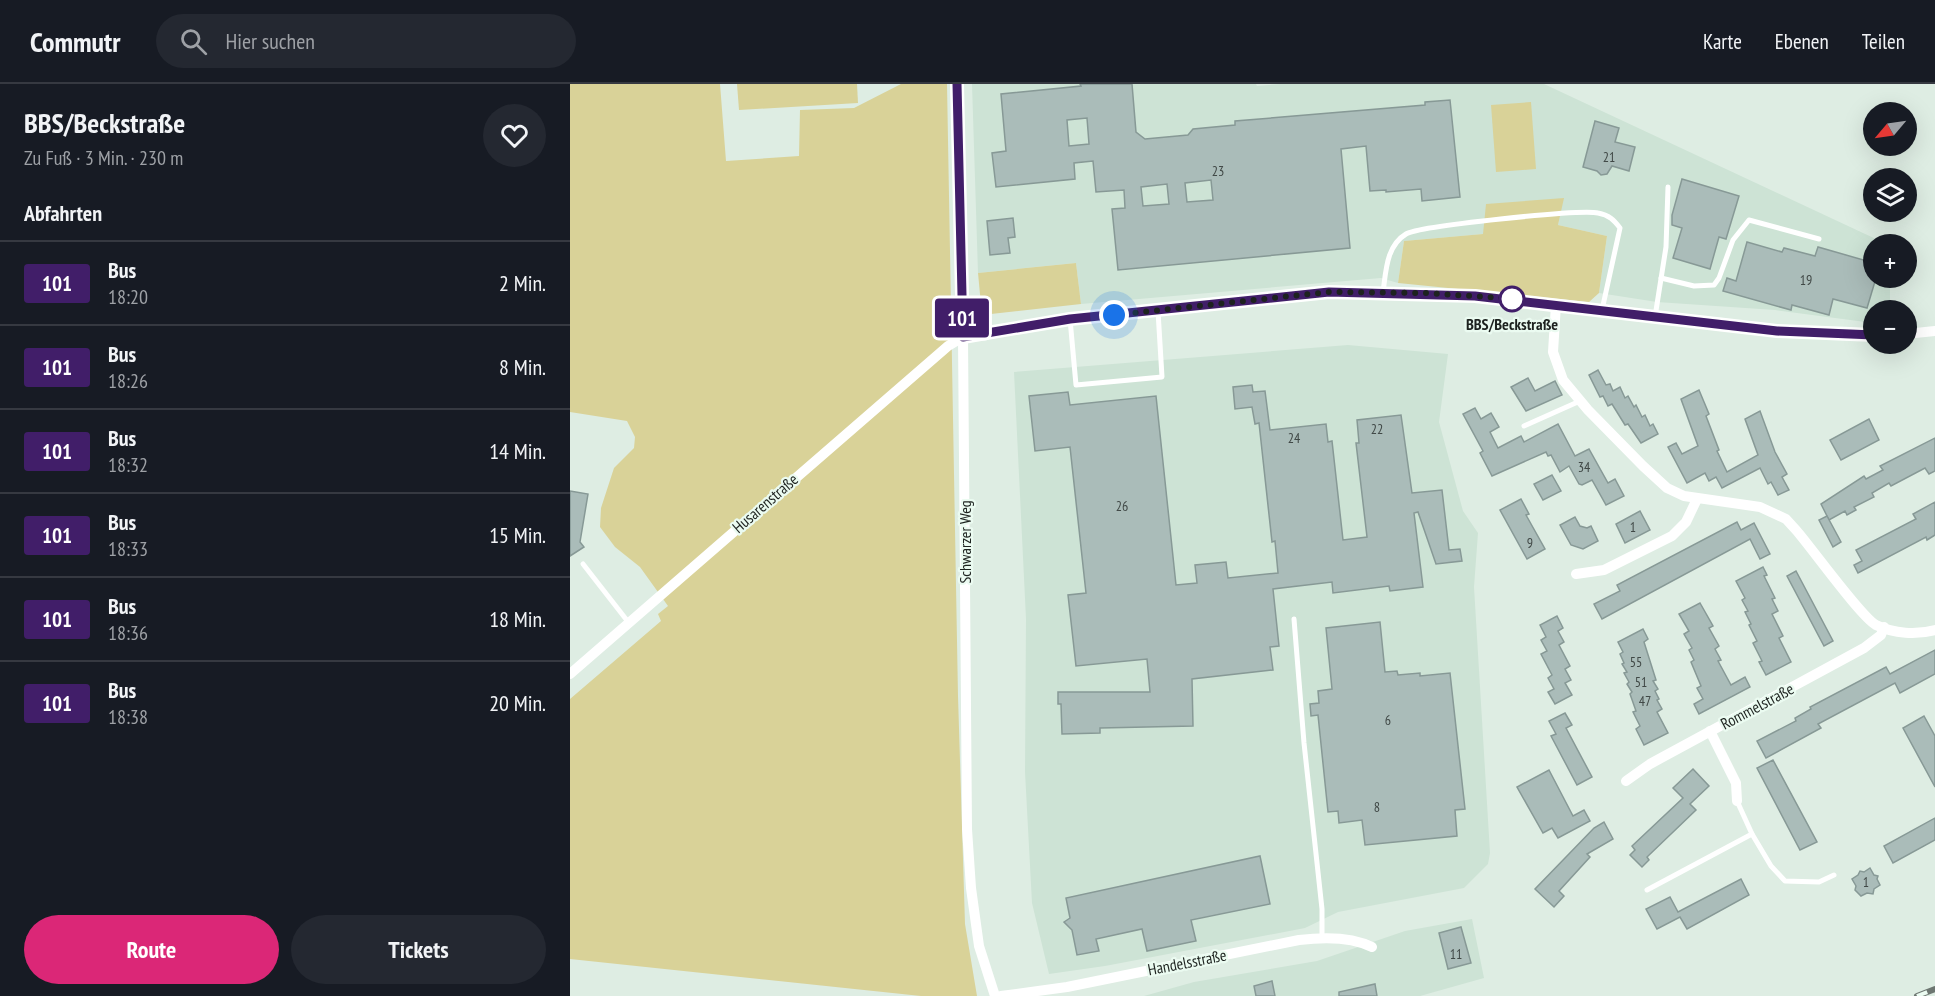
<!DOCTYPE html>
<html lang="de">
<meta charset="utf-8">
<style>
body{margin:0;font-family:"PT Sans Narrow",sans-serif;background:#242831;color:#f1f3f6;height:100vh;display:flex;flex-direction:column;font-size:22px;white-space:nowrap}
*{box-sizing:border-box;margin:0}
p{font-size:20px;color:#9ea1a6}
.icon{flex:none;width:33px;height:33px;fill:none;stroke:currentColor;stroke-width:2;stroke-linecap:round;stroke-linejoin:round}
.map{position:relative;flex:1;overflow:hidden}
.drawer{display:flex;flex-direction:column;background:#171b24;width:570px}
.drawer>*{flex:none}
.badge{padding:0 12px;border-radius:4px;font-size:21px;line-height:39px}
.needle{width:39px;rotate:241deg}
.tools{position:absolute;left:1293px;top:18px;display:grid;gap:12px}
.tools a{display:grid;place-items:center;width:54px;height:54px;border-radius:50%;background:#171b24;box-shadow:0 6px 24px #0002;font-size:30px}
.you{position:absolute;width:30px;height:30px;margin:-15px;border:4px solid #fff;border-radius:50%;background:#1a73e8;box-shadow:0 0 0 9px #1a73e833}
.map>.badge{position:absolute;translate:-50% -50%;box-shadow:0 0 0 3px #fff}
h2{padding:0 24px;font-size:22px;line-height:54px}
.round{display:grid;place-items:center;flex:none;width:63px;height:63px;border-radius:32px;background:#242831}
.headline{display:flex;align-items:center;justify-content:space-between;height:102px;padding:0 24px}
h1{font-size:28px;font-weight:800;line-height:45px}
.cta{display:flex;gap:12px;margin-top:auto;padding:12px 24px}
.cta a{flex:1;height:69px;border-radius:36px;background:#db2777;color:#fff;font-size:24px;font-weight:800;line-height:69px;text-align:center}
.cta a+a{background:#242831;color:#f1f3f6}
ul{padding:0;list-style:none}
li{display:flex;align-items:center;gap:18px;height:84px;padding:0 24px;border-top:2px solid #363941}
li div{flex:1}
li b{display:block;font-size:22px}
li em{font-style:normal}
li .badge{min-width:66px;font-weight:700;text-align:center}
header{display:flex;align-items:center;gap:36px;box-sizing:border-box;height:84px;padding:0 30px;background:#171b24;border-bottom:2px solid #363941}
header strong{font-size:28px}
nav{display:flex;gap:33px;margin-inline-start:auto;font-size:21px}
.search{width:420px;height:54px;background:#242831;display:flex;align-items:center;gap:15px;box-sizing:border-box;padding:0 21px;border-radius:33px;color:#9ea1a6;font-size:22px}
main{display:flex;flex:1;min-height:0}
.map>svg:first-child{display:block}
.built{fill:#cde3d5}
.green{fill:#d9d298}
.building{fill:#aabcb9;stroke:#879996;stroke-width:1.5;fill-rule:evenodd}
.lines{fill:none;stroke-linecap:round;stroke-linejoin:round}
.lane{stroke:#fff;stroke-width:5}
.street{stroke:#fff;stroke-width:10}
.rail-casing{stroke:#6d7671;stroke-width:6}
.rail{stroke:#ebfbf1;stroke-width:4;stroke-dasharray:11;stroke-linecap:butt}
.line-casing{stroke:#fff;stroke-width:14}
.line{stroke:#411e69;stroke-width:9}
.walk{stroke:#1d221f;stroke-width:6;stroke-dasharray:0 10.8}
.stop-dot{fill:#fff;stroke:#411e69;stroke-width:3}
.labels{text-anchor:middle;stroke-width:4.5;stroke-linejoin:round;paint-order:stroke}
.number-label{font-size:14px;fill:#404846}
.stop-label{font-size:16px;font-weight:bold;fill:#1d221f;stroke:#ebfbf1}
.street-label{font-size:16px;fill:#1d221f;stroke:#ebfbf1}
</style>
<header>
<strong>Commutr</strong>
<div class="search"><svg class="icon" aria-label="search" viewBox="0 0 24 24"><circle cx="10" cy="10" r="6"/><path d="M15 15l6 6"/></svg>Hier suchen</div>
<nav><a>Karte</a><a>Ebenen</a><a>Teilen</a></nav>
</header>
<main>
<section class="drawer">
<div class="headline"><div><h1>BBS/Beckstraße</h1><p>Zu Fuß · 3 Min. · 230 m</p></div><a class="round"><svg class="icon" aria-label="heart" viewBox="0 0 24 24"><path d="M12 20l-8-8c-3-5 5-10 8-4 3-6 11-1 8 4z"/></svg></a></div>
<h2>Abfahrten</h2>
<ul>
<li><span class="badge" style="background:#411e69;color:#fff">101</span><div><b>Bus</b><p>18:20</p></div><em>2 Min.</em></li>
<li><span class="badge" style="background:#411e69;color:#fff">101</span><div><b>Bus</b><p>18:26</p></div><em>8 Min.</em></li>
<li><span class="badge" style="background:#411e69;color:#fff">101</span><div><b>Bus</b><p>18:32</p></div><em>14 Min.</em></li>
<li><span class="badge" style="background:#411e69;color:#fff">101</span><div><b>Bus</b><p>18:33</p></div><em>15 Min.</em></li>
<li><span class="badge" style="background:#411e69;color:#fff">101</span><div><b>Bus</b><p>18:36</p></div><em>18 Min.</em></li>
<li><span class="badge" style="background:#411e69;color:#fff">101</span><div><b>Bus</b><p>18:38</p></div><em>20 Min.</em></li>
</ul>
<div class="cta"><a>Route</a><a>Tickets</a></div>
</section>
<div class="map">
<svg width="1365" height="912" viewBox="0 0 1365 912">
<rect width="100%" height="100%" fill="#deede3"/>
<!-- built -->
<g class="built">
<polygon points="402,0 686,0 687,2 710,0 974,0 1308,156 1311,160 1304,160 1304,194 1320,194 1320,226 1304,226 1303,239 1205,226 1087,218 1029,209 1037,152 988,141 993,114 913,150 834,157 828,199 811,194 511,220 506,179 408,189"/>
<polygon points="778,261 878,270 869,338 893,427 908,449 904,503 920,769 918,780 894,804 768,828 735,844 535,882 479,890 462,819 455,688 456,535 444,288"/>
<polygon points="902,835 914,894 850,912 574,912 624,898 747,877 835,847"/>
</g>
<!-- green -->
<g class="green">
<polygon points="0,0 150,0 156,77 229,72 230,26 284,24 331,0 377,0 388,612 395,840 407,912 351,912 0,875 0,615 91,537 88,530 98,522 70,483 45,463 30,443 31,424 44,384 64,364 65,353 57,337 0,328"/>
<polygon points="167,0 287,0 288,19 169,26"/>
<polygon points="961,18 966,85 926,88 921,21"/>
<polygon points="994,114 988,141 1037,152 1029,209 1019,218 828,199 834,157 913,150 916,120"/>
<polygon points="506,179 511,220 412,231 408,189"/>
</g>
<!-- building -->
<g class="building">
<path d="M510,0h52l4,48 9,7 43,-4 5,-6 42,-4v-4l190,-16v-3l25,-2 10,97 -38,4 -1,-12 -35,3v-2l-16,1 -4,-45 -25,3 9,99 -232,22 -6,-61 13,-1 -1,-18 -28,2 -3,-31 -19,2 1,16 -79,8 -4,-34 14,-2 -5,-57 80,-8zM517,34l2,26 -20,2 -2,-26zM641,96l2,20 -26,2 -2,-19zM597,100l2,20 -26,2 -2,-19z"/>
<polygon points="1025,37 1049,44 1045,58 1065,63 1059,87 1042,82 1037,90 1031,91 1027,87 1013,83"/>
<polygon points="1112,95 1169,112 1156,155 1149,153 1140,185 1103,174 1112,144 1102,141 1102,131"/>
<polygon points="443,134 445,153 438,154 440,169 420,171 417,137"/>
<polygon points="1177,158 1212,168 1214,164 1245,172 1248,163 1304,179 1304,194 1306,194 1297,224 1263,215 1259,231 1222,221 1221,226 1153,207 1157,194 1166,197"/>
<polygon points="1028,286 1036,301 1040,300 1043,307 1050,303 1055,314 1058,312 1064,323 1066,321 1072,333 1075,331 1080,342 1083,340 1088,350 1071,359 1058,340 1055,341 1042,320 1038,322 1033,312 1030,313 1019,291"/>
<polygon points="958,294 965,307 985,297 992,311 956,327 941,303"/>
<polygon points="682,301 683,308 695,307 700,346 756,340 758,358 762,357 773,456 797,453 786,359 789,359 787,336 831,331 842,409 872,406 879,466 890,465 892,477 866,480 848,428 844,429 853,503 820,507 819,502 763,509 762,498 703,505 709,562 700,563 703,586 622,595 623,642 530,644 530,649 492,650 491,620 488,620 488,608 580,608 577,575 506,582 498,511 516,509 500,363 465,367 459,312 498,308 500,321 586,312 606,501 627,499 625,481 656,478 658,494 708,489 705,457 702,458 689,339 685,340 682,323 665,325 663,303"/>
<polygon points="1129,306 1139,330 1136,332 1149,366 1147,367 1157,388 1188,371 1175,335 1190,327 1205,368 1217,390 1212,393 1219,406 1208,411 1201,398 1198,400 1190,384 1152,404 1146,393 1139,397 1135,389 1117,399 1098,363 1106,359 1112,370 1128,362 1111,315"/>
<polygon points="905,324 911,335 921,329 929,343 920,348 928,364 951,352 954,358 988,340 1005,372 1019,365 1038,399 1045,395 1054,412 1036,421 1022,396 1012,401 1009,400 999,382 990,388 981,371 978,372 976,368 922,392 910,369 913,367 893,330"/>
<polygon points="1299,335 1309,356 1271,376 1260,356"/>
<polygon points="1365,354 1365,387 1359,390 1355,384 1321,402 1319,399 1302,409 1304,413 1284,423 1286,426 1277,431 1275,427 1259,436 1251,420 1294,392 1296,395 1313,386 1310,382"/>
<polygon points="982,391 991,407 973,416 964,400"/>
<polygon points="0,407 18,410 10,458 14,463 0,472"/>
<polygon points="951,415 959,430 956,431 975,465 957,475 930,426"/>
<polygon points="1365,418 1365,451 1357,456 1356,453 1288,489 1284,481 1292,477 1286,466 1346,435 1343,430"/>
<polygon points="1070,427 1080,446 1055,459 1046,440"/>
<polygon points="1257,432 1271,458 1263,463 1249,436"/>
<polygon points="1005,433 1010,442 1017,444 1021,442 1028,457 1013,465 1001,461 990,441"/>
<polygon points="1167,438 1171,446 1184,439 1200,470 1190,475 1180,455 1032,535 1024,520 1050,507 1047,501"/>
<polygon points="1193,483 1197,491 1194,492 1205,514 1202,515 1208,527 1202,530 1213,552 1209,554 1221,578 1196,591 1189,578 1192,577 1183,559 1187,557 1179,541 1181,540 1175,528 1178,527 1172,516 1175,514 1166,497"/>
<polygon points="1226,487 1263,557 1254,562 1217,492"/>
<polygon points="1130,519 1143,542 1139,544 1149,562 1145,565 1151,576 1148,577 1161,601 1175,593 1180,603 1129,630 1124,620 1133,615 1127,604 1131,602 1121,578 1124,576 1119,566 1122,564 1114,550 1119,547 1109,530"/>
<polygon points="987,532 993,544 988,547 994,558 989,561 1000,582 995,585 1001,596 995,599 1002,611 985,620 978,608 984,605 978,594 982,591 971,570 977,567 971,556 976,553 970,541"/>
<polygon points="810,538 815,588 827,587 828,591 850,589 850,592 880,589 895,725 885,726 887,752 795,761 792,736 769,739 768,727 758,728 748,631 741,632 740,620 749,619 748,607 762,605 756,544"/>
<polygon points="1073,545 1078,555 1074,558 1086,596 1083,597 1088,605 1085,607 1089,615 1087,616 1092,625 1087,628 1098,649 1074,661 1066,645 1070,642 1063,628 1066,627 1060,610 1062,608 1057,600 1059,598 1054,589 1057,588 1052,580 1054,579 1050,570 1053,568 1048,558"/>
<polygon points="1365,566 1365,590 1330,609 1325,599 1248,640 1251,644 1196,674 1187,657 1226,637 1225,634 1241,625 1240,623 1316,583 1320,590"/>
<polygon points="995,629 1002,641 996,644 1022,693 1007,701 981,652 986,650 979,637"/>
<polygon points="1354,632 1365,652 1365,703 1333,644"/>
<polygon points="1203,676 1247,758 1230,766 1187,684"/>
<polygon points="1123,685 1139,702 1120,720 1126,726 1077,773 1079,776 1072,783 1060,771 1065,766 1062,762 1113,714 1103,704"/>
<polygon points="979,686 1003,732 1014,726 1020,737 988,754 982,744 973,749 947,703"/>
<polygon points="1365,734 1365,756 1323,779 1314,762"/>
<polygon points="1034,738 1043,755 1017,770 1020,773 989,807 994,812 984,823 965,805 1024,744"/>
<polygon points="690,772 700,820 621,836 626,857 577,867 572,845 526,855 529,867 507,871 502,846 494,838 500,834 496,814"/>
<polygon points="1300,784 1304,791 1308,792 1307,795 1310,801 1304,805 1303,810 1297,809 1291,812 1285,806 1286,802 1282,795 1288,791 1290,787 1294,788"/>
<polygon points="1171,795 1179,811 1117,845 1110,833 1087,845 1076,825 1100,813 1108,828"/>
<polygon points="891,843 901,879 878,885 869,849"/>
<polygon points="702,897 705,912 686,912 684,902"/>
<polygon points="805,900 807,912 769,912 769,908"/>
</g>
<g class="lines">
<!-- lane -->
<g class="lane">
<polyline points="1091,194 1124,202 1144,201 1149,194 1163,156 1179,136 1249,155"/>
<path d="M813,208c3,-20 3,-46 23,-58 13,-8 175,-25 192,-21 11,2 16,7 22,15l-18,82"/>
<polyline points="1085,233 1096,163 1098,103"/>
<polyline points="500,235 506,301 592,293 588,227"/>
<polyline points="954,342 1010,317"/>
<polyline points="13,480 59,539"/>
<polyline points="724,535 734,659 752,825 752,855"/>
<polyline points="1182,750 1201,782 1215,797 1249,798 1264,791"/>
<polyline points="1077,806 1182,750 1167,717"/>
</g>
<!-- street -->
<g class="street">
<polyline points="387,0 393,253 397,745 401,804 409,862 425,912"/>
<path d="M986,220l-3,48 10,28 25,30 55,56 24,22 17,8 76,11 26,12 10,11c15,17 65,87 80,95 18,9 41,10 59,5"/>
<polyline points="1336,250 1365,247"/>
<polyline points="1006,490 1034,486 1102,452 1116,438 1127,415"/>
<polyline points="0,590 378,262 393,253 500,235 759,208 905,212 1207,247 1304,251"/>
<polyline points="1140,647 1166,699 1167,717"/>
<polyline points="1056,697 1080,680 1294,564 1311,551 1314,543"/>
<path d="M431,912l66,-9 232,-47c24,-3 51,-4 73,7"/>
</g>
<!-- rail casing -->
<g class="rail-casing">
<polyline id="rail" points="1347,912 1365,905"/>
</g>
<!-- rail -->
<use href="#rail" class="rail"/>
</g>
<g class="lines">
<!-- line casing -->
<g class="line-casing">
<polyline id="line" points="387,0 393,253 500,235 759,208 905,212 1207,247 1304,251"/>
</g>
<!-- line -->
<use href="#line" class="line"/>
<!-- walk -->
<polyline class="walk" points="544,231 759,208 855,209 948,215 942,215"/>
</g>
<!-- markers -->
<circle class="stop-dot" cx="942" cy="215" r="12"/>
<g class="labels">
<!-- number labels -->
<g class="number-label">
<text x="1039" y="78">21</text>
<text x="648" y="92">23</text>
<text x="1236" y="201">19</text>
<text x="807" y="350">22</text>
<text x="724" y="359">24</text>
<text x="1014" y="388">34</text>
<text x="552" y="427">26</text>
<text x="1063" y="448">1</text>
<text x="960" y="464">9</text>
<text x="1066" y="583">55</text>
<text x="1071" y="603">51</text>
<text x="1075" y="622">47</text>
<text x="818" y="641">6</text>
<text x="807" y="728">8</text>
<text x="1296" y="803">1</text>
<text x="886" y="875">11</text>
</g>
<!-- stop labels -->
<g class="stop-label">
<text x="942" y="246">BBS/Beckstraße</text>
</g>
<!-- street labels -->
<g class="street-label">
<text transform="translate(195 419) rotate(-41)" y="6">Husarenstraße</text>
<text transform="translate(395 458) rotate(-90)" y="6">Schwarzer Weg</text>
<text transform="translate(1187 622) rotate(-28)" y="6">Rommelstraße</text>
<text transform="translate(617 878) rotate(-11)" y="6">Handelsstraße</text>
</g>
</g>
</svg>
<div class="tools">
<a><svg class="needle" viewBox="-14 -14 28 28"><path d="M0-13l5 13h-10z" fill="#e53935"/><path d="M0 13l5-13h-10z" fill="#9ea1a6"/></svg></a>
<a><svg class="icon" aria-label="layers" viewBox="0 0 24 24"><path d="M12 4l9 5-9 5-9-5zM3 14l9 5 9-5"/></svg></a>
<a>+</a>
<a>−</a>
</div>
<div class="you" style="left:544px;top:231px"></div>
<b class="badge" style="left:392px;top:234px;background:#411e69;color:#fff">101</b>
</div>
</main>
